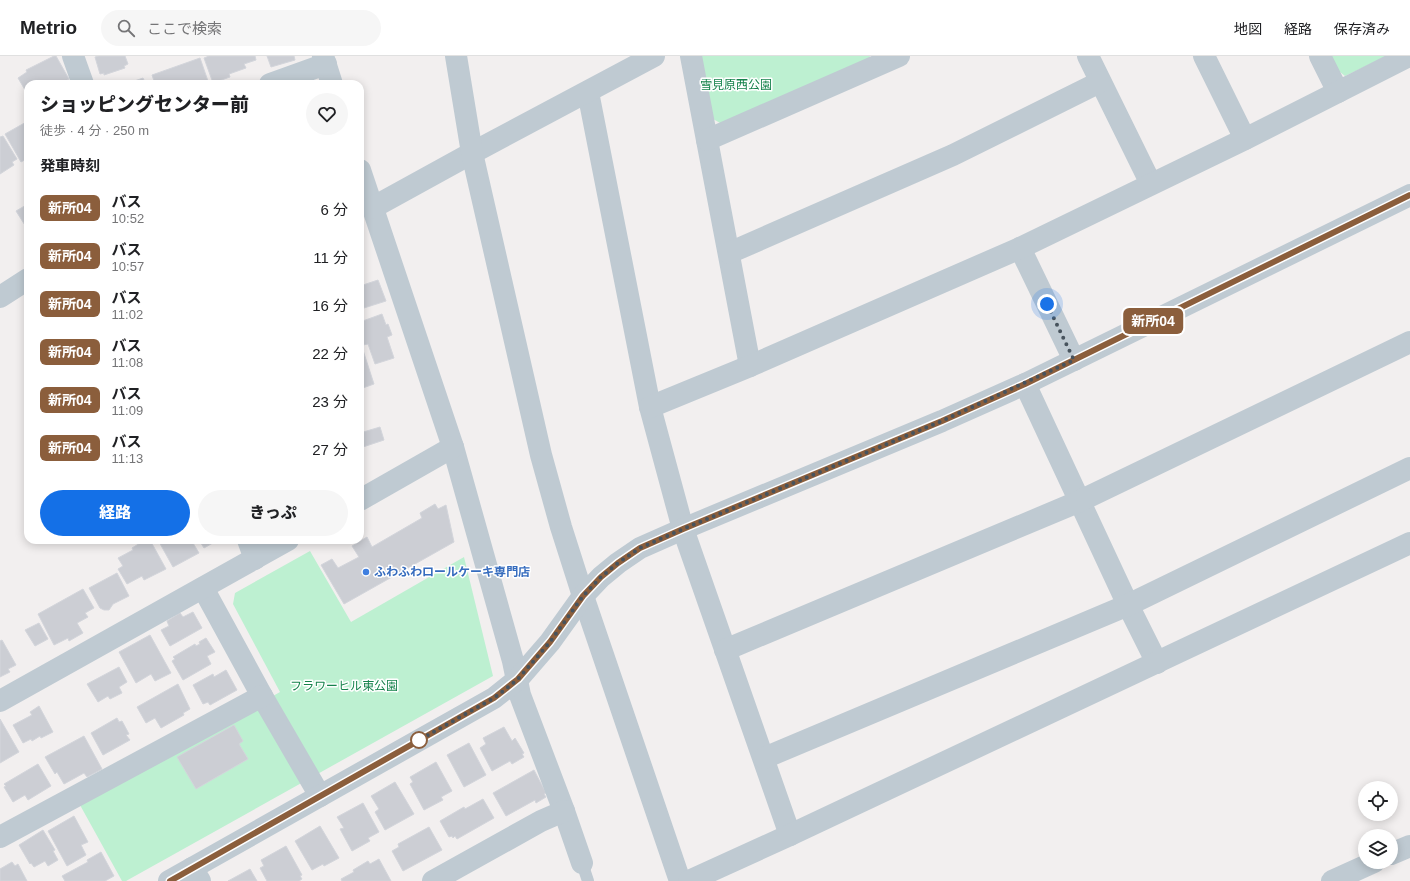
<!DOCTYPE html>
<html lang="ja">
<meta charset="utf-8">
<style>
body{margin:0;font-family:Arial,"Noto Sans JP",sans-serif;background:#f6f6f6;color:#202124;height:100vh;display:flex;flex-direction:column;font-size:15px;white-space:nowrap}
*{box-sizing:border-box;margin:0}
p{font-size:13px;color:#757577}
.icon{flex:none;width:22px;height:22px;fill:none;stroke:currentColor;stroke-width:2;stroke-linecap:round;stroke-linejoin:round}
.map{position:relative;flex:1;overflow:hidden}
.details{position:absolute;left:24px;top:24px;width:340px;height:464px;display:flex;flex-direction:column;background:#fff;border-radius:12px;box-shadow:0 2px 10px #0003}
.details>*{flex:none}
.badge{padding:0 8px;border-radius:6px;font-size:14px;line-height:26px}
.buttons{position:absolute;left:1358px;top:725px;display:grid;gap:8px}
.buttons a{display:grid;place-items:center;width:40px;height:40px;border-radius:50%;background:#fff;box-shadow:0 2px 10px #0003;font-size:20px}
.you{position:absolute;width:20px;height:20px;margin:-10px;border:3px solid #fff;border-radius:50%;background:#1a73e8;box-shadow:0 0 0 6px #1a73e833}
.map>.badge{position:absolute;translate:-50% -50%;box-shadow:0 0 0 2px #fff}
h2{padding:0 16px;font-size:15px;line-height:36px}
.round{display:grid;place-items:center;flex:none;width:42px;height:42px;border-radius:21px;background:#f6f6f6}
.summary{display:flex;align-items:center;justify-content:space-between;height:68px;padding:0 16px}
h1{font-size:19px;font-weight:800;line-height:30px}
.action{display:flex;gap:8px;margin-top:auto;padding:8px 16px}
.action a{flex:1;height:46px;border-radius:24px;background:#1470e7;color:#fff;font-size:16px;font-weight:800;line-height:46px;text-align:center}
.action a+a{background:#f6f6f6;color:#202124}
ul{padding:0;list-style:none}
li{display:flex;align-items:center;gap:12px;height:48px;padding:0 16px}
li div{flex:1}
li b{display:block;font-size:15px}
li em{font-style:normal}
li .badge{min-width:44px;font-weight:700;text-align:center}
header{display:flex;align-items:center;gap:24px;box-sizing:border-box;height:56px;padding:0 20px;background:#fff;border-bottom:1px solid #e0e0e0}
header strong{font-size:19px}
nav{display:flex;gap:22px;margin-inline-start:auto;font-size:14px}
.search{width:280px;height:36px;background:#f6f6f6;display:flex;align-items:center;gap:10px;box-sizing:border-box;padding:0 14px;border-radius:22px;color:#757577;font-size:15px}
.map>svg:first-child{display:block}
.green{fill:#bdf0d1}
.building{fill:#ccced4;stroke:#d3d5db}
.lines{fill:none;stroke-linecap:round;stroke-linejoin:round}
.service{stroke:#bfcad2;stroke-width:12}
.minor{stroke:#bfcad2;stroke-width:22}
.tertiary{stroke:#bfcad2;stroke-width:22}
.line-casing{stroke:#fff;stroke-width:9}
.line{stroke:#8b5e3c;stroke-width:6}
.walk{stroke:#47535d;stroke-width:4;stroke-dasharray:0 7.2}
.shop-dot{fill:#3f7fe0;stroke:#fff;stroke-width:1.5}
.stop-dot{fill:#fff;stroke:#8b5e3c;stroke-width:2}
.labels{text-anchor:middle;stroke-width:3;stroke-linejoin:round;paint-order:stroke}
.park-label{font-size:12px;fill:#15824b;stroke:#fff}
.shop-label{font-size:12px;font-weight:bold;fill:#366cbe;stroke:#fff;text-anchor:start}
</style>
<header>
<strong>Metrio</strong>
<div class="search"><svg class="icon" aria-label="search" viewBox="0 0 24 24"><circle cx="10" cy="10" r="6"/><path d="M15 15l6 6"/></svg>ここで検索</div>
<nav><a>地図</a><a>経路</a><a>保存済み</a></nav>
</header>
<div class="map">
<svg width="1410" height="825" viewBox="0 0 1410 825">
<rect width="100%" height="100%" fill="#f2efef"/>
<!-- green -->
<g class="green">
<polygon points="700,0 870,0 868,5 722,68 713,63"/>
<polygon points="1329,0 1387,0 1345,20 1335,12"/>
<polygon points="310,495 351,566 464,501 493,620 126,825 122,825 80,749 280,636 233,548 235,537"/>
</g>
<!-- building -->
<g class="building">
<polygon points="54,0 56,0 69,23 60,28 28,28 28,39 18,22 27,16 26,14"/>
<polygon points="99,0 125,0 128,8 124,10 125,12 104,19 104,17 100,18 95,1"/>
<polygon points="209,0 255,0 256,4 244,8 246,12 229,18 230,21 213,27 204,2"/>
<polygon points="267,0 294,0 295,4 271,11"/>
<polygon points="200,2 209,28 155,28 152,19"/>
<polygon points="143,22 146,28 126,28"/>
<polygon points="28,65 28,102 21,106 5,78"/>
<polygon points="3,80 17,103 12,106 14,109 0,118 0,81"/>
<polygon points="28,148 28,174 16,155"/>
<polygon points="378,224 386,245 364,252 360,241 360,230"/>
<polygon points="382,258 386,269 388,268 392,279 387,281 394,302 375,308 368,288 363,289 360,282 360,266"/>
<polygon points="360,285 374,328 360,333"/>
<polygon points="380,371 384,384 360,392 360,377"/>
<polygon points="435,448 438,453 446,449 454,486 344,548 321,509 332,503 338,512 359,501 352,490 367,481 372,491 422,462 420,457"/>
<polygon points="145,484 150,484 166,513 144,524 142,520 127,528 118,513 123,510 118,502 133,494 132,492"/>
<polygon points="158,484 197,484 193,487 199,497 173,511"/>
<polygon points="199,484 218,484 204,492"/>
<polygon points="117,517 129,540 113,548 109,554 104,554 100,552 89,532"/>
<polygon points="83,533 94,552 85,557 88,561 77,567 83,577 69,585 68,582 54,589 38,558"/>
<polygon points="193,556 202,572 170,590 161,574 169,570 167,565 180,557 183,561"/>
<polygon points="39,567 48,583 35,590 25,574"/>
<polygon points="150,579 171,617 155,625 151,618 136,627 119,596"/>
<polygon points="206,582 215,596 207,600 211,608 183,624 172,605 175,603 173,601 195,588 196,590 200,588 199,586"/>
<polygon points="2,584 16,609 8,613 10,616 0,621 0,585"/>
<polygon points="119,611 127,626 119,631 122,637 110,643 108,640 98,646 87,628"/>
<polygon points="226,614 237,634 210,649 208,646 203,648 193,629 213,618 214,621"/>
<polygon points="178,628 190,653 183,657 184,659 161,672 155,662 146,667 137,651"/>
<polygon points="39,650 53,676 41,682 40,680 32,685 31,683 23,687 13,669 32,659 30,656"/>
<polygon points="117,662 119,666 122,665 129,678 126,679 130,684 103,699 91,677"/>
<polygon points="0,663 19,696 0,707"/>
<polygon points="234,669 243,685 239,688 248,703 196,733 177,701"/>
<polygon points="504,671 512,685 515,682 524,697 522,698 524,701 512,708 510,705 492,715 480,692 486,688 483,682"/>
<polygon points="84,680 102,713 87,721 84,717 64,728 57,716 55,718 45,701"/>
<polygon points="469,687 486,719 464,731 447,699"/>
<polygon points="436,706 452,735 441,741 443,744 424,754 410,728 413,726 410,721"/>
<polygon points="38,708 51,730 28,744 25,739 13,746 4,731 6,730 4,728"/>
<polygon points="534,714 546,737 544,738 546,741 536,747 535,744 506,760 493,737"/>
<polygon points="395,726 414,758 385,774 375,756 379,753 371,740"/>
<polygon points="483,743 494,762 457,783 455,780 453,782 452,780 449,781 440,765 464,751 465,753"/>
<polygon points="363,747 379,776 368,782 370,785 352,795 340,773 344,772 337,761"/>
<polygon points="74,760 88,786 81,789 86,799 67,810 48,775"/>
<polygon points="320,770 339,802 324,810 323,808 312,814 295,785"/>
<polygon points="429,771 442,794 403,815 392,795 399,791 398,788"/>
<polygon points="43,774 55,794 53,795 58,804 48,810 45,805 34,811 31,807 30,808 19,789"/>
<polygon points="286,790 302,819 300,820 302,823 299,825 267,825 260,812 264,810 261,804"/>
<polygon points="101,796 114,820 105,825 65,825 62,820 88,806 87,804"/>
<polygon points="379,803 391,825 342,825 341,823 354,816 353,814 368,805 370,808"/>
<polygon points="12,806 15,810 18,808 27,825 0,825 0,813"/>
<polygon points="250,813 257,825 228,825"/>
</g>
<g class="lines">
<!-- service -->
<polyline class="service" points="582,807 588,825"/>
<!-- minor -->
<g class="minor">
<polyline points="73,0 83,28"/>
<polyline points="323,0 332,28"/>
<polyline points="691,0 750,310"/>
<polyline points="1088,0 1151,128"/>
<polyline points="1204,0 1245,83"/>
<polyline points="1320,0 1338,36"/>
<polyline points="270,28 326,8"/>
<polyline points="588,36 650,351 683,473 790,779"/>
<polyline points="707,84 899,0"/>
<polyline points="360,114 453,391 513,605 520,639 564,755 582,807"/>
<polyline points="372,152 472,97 654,0"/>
<polyline points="1020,192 1074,304"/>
<polyline points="729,197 953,99 1100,26"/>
<polyline points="0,241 28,223"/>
<polyline points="1025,328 1128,549 1157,607"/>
<polyline points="650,351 750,310 1020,192 1245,83 1409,0"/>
<polyline points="360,444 453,391"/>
<polyline points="248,484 255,503"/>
<polyline points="203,532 262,640 320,740"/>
<polyline points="583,540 680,825"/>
<polyline points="725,594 1080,445 1410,286"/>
<polyline points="0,645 288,484"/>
<polyline points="764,702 1128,549 1410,412"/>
<polyline points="0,781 262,640"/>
<polyline points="1391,798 1410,790"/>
<polyline points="192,812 200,825"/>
<polyline points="433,825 541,765 564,755"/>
<polyline points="689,825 790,779 1410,487"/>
<polyline points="1332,825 1374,806"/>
</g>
<!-- tertiary -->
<g class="tertiary">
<polyline points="456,0 472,97 541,399 561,471 583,540"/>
<polyline points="169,825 494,642 518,623 550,586 583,540 601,521 618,507 640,492 683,473 942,365 1025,328 1410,139"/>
</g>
</g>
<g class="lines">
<!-- line casing -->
<g class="line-casing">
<polyline id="line" points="170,825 494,642 518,623 550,586 583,540 601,521 618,507 640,492 683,473 942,365 1025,328 1410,139"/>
</g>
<!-- line -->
<use href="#line" class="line"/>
<!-- walk -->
<polyline class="walk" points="419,684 414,687 494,642 507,632 518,623 550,586 583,540 601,521 618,507 640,492 683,473 942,365 1074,304 1047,248"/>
</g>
<!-- markers -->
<circle class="shop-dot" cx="366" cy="516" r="4"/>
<circle class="stop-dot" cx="419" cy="684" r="8"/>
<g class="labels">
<!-- park labels -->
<g class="park-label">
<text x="736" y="33">雪見原西公園</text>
<text x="344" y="634">フラワーヒル東公園</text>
</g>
<!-- shop labels -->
<g class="shop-label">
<text x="374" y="520">ふわふわロールケーキ専門店</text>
</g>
</g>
</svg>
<div class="buttons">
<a><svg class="icon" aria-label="locate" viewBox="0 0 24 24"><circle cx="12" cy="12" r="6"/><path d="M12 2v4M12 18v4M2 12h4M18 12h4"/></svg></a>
<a><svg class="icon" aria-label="layers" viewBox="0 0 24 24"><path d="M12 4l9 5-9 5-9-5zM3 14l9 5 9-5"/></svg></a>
</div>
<div class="you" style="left:1047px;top:248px"></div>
<b class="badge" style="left:1153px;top:265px;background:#8b5e3c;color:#fff">新所04</b>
<section class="details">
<div class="summary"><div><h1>ショッピングセンター前</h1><p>徒歩 · 4 分 · 250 m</p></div><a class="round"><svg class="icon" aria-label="heart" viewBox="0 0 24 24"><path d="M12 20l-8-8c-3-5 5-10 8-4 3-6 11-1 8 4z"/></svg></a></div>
<h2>発車時刻</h2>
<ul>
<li><span class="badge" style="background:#8b5e3c;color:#fff">新所04</span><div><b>バス</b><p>10:52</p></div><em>6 分</em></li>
<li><span class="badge" style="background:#8b5e3c;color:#fff">新所04</span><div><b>バス</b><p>10:57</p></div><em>11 分</em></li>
<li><span class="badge" style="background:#8b5e3c;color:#fff">新所04</span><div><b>バス</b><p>11:02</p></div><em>16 分</em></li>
<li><span class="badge" style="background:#8b5e3c;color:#fff">新所04</span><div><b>バス</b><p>11:08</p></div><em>22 分</em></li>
<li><span class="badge" style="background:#8b5e3c;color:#fff">新所04</span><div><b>バス</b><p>11:09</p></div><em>23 分</em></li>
<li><span class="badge" style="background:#8b5e3c;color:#fff">新所04</span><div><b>バス</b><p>11:13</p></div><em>27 分</em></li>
</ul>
<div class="action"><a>経路</a><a>きっぷ</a></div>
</section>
</div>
